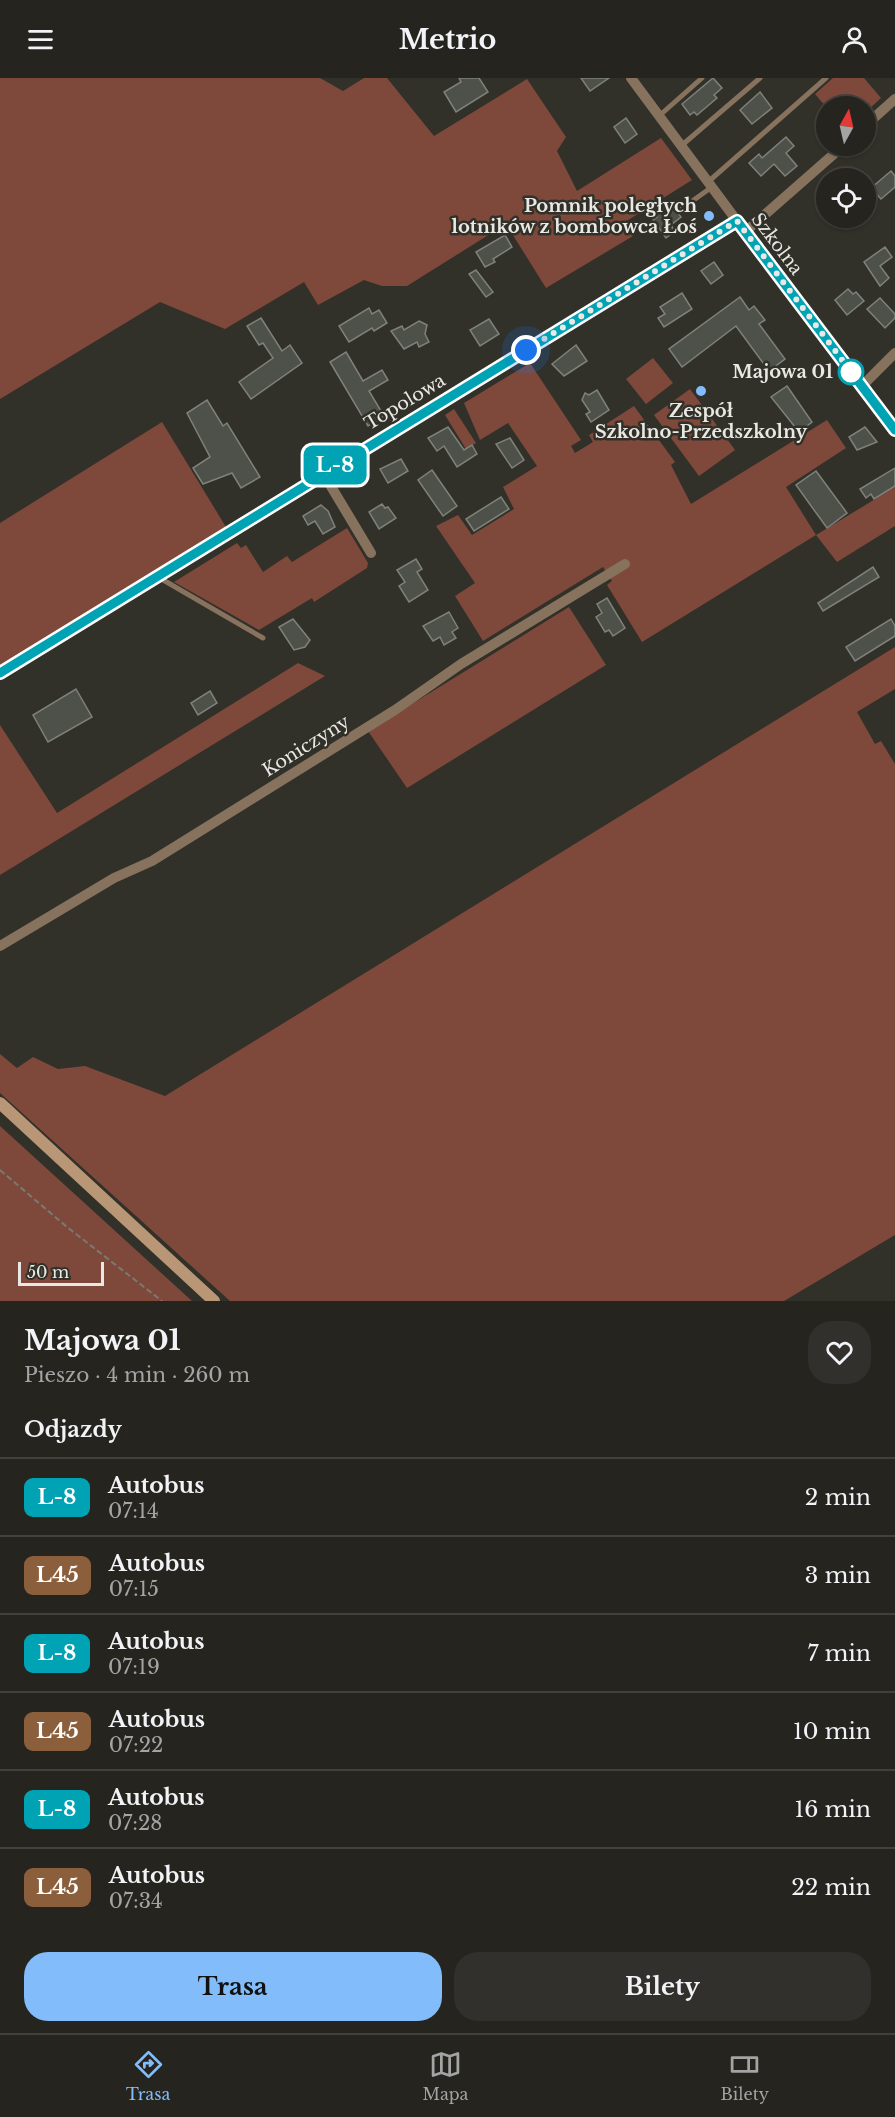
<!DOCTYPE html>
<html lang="pl">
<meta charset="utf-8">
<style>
body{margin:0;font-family:"Libre Baskerville",serif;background:#31302c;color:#f1f3f6;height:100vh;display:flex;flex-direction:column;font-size:22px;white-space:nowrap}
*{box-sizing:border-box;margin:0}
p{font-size:20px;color:#a3a4a4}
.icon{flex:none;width:33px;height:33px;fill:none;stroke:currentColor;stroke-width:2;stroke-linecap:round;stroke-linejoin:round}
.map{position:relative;height:1223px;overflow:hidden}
.sheet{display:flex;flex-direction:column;background:#25241f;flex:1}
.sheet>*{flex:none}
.badge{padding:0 12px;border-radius:9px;font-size:21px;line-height:39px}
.needle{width:39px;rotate:8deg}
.fabs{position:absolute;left:816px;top:18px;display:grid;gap:12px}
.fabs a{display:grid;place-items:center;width:60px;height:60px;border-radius:50%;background:#25241f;box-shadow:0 2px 4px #0004,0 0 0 2px #42413d;font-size:30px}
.scale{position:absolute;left:18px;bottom:15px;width:86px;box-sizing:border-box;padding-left:6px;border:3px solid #e9e8e4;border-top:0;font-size:16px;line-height:21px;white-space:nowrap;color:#e9e8e4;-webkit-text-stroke:4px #313029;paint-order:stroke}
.you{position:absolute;width:30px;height:30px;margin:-15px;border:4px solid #fff;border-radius:50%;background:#1a73e8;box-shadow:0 0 0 9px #1a73e833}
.map>.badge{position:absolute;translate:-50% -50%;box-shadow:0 0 0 3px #fff}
h2{padding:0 24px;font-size:22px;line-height:54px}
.round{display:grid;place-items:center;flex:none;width:63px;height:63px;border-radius:24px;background:#31302c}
.summary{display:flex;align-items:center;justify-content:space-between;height:102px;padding:0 24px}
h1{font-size:28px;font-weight:700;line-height:45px}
.action{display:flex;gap:12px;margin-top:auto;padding:12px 24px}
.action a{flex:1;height:69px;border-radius:24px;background:#82bcfa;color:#111;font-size:24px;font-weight:700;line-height:69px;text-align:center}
.action a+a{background:#31302c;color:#f1f3f6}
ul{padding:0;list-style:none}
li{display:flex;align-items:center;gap:18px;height:78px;padding:0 24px;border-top:2px solid #42413d}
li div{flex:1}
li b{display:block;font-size:22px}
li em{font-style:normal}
li .badge{min-width:66px;font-weight:700;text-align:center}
header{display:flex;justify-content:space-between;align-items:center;height:78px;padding:0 24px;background:#25241f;font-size:27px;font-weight:700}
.tabs{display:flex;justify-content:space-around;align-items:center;height:84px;border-top:2px solid #42413d;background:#25241f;font-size:16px;color:#a3a4a4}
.tabs a{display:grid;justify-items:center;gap:3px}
.tabs .selected{color:#82bcfa}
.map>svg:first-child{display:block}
.green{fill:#7e493b}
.building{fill:#4e514a;stroke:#7e827a;stroke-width:1.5}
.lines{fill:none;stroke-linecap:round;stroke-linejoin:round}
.path{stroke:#7a7973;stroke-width:2;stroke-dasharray:6 3;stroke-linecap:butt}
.service{stroke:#87725d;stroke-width:5}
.minor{stroke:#87725d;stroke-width:10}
.tertiary{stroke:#87725d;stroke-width:12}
.secondary{stroke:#b99675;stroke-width:12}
.line-casing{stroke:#fff;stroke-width:14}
.line{stroke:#00a3b4;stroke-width:9}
.walk{stroke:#e9e8e4;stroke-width:6;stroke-dasharray:0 10.8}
.poi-dot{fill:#82bcfa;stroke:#313029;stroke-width:2}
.stop-dot{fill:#fff;stroke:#00a3b4;stroke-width:3}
.labels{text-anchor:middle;stroke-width:5;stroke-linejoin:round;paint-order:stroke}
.poi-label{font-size:18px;font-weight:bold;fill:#e9e8e4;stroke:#313029;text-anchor:end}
.street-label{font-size:18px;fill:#e9e8e4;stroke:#313029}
.stop-label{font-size:18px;font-weight:bold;fill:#e9e8e4;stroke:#313029;text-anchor:end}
</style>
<header><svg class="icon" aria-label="menu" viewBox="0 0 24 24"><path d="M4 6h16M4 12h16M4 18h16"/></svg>Metrio<svg class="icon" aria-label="person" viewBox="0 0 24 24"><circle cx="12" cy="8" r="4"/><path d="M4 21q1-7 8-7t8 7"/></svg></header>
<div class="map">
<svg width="895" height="1223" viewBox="0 0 895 1223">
<rect width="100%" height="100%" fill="#313029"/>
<!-- green -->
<g class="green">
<polygon points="0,0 320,0 343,13 364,0 387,0 434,58 527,1 566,59 557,73 577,113 661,60 692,102 625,144 633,158 546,210 506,146 407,208 382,208 364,202 318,227 304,204 225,251 160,224 0,321"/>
<polygon points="833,0 864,0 881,20 866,34 866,28 826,29 815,16"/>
<polygon points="653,280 673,305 646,326 626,301"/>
<polygon points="530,285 581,362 571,368 575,375 593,364 589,357 634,328 675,384 671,387 691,426 827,342 846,370 786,409 816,457 895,409 895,448 837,484 816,457 642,564 607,507 612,503 603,489 483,563 455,518 475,505 436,448 458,437 472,457 514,431 503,409 537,388 508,345 480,362 464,325"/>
<polygon points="690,311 735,372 699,398 654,337"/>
<polygon points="454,331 476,365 466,371 445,337"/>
<polygon points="162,344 226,449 0,588 0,445"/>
<polygon points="347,450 368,485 367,490 314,524 312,520 259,552 174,504 237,465 241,470 246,467 263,494 287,478 292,484"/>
<polygon points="569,529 606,587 407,710 368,653"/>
<polygon points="895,569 895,611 857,634 875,666 881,663 895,686 895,1157 784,1223 230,1223 0,1015 0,976 17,990 33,979 58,991 85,988 165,1018"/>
<polygon points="298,585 325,598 0,797 0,647 57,735"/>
<polygon points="0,1048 192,1223 0,1223"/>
</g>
<!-- building -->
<g class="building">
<polygon points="459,0 479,0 488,14 456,34 444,14 461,4"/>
<polygon points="581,0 609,0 590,13"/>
<polygon points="713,0 722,10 714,17 717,20 697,37 694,34 690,37 682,26"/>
<polygon points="760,14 772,30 752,46 740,32"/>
<polygon points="626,40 637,56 625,65 614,49"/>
<polygon points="786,59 794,68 786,75 797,88 785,98 774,86 761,98 749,85 759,76 762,80"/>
<polygon points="891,93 895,98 895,109 881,121 871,110"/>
<polygon points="670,124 681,139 671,147 675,153 666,160 653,142 657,139 654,135"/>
<polygon points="505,157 512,169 493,181 495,184 485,189 476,174"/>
<polygon points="885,169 892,179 880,188 889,200 880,208 864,184"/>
<polygon points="714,184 723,197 711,206 701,193"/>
<polygon points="476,192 493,214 486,219 469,196"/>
<polygon points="848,211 853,216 856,214 864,223 847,237 835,222"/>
<polygon points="682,215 692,231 664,249 658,240 665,236 660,229"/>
<polygon points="740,219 749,232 754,228 765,242 759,246 785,281 769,293 736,248 682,289 669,271"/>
<polygon points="880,220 895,236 895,240 885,250 867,231"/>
<polygon points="369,230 372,236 379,232 387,245 374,253 372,250 349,264 339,248"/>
<polygon points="261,240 282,273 290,267 302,285 251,321 239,304 273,280 263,265 259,267 247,248"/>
<polygon points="489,241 499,256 480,268 470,252"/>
<polygon points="419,243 427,247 425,256 429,264 419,269 417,264 404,271 391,253 402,248 404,252"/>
<polygon points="576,267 587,283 564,298 552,286"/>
<polygon points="346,274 363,303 382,292 388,302 369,313 384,338 368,348 330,284"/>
<polygon points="787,308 812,344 799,354 771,319"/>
<polygon points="597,312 609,332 591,344 586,336 590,334 582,322 585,315 589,317"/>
<polygon points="207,322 223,348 227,345 260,399 241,410 232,395 203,406 193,390 210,379 187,335"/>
<polygon points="448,349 464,372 472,367 477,376 457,389 444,368 437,373 428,360"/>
<polygon points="865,349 877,364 857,372 849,359"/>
<polygon points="510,360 524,382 512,390 496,366"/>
<polygon points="401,381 408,393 388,405 380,391"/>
<polygon points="895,390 895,408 874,421 871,416 866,420 860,411"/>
<polygon points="432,392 457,428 443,438 418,402"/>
<polygon points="816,393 847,435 827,450 796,407"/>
<polygon points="501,419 509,431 474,453 466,441"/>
<polygon points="382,426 385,430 388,429 396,440 379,451 369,434"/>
<polygon points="321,427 328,433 335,449 323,456 315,443 308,447 303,438"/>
<polygon points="416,481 422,491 417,494 428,512 409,524 399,508 405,504 397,492"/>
<polygon points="873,489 879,499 823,533 818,525"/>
<polygon points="607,520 625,550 613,558 609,552 605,554 596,539 602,535 597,526"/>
<polygon points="449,534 458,550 452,554 456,560 444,567 440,559 433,563 423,548"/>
<polygon points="293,541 310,562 305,569 294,572 279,549"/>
<polygon points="891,541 895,548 895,558 855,583 846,569"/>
<polygon points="76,611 92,639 48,664 33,637"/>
<polygon points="210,613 217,625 198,637 191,625"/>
</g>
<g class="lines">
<!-- path -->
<polyline class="path" points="0,1092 67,1149 162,1223"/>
<!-- service -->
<g class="service">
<polyline points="659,38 702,0"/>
<polyline points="681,68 760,0"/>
<polyline points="708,104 826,0"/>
<polyline points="681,131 712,109"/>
<polyline points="158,499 263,560"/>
</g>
<!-- minor -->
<g class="minor">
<polyline points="631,0 737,143"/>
<polyline points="866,47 895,21"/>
<polyline points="745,154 843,68"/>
<polyline points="862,308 895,275"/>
<polyline points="323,395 371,475"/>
<polyline points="0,868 114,800 152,783 395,632 461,586 625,486"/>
</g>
<!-- tertiary -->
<polyline class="tertiary" points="0,595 737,143 895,352"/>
<!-- secondary -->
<polyline class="secondary" points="0,1025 214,1223"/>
</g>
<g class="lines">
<!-- line casing -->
<g class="line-casing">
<polyline id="line" points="0,595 737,143 895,352"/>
</g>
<!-- line -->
<use href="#line" class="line"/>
<!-- walk -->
<polyline class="walk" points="526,272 737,143 855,299 851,294"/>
</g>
<!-- markers -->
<g class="poi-dot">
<circle cx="709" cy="138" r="6"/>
<circle cx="701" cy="313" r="6"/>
</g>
<circle class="stop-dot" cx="851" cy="294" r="12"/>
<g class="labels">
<!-- poi labels -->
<g class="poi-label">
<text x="697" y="134">Pomnik poległych<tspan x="697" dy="21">lotników z bombowca Łoś</tspan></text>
<text x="701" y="339" text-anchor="middle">Zespół<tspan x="701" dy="21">Szkolno-Przedszkolny</tspan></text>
</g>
<!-- street labels -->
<g class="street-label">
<text transform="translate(777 166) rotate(53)" y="6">Szkolna</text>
<text transform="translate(405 324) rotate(-31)" y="6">Topolowa</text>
<text transform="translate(306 668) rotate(-32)" y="6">Koniczyny</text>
</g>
<!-- stop labels -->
<g class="stop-label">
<text x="833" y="300">Majowa 01</text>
</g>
</g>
</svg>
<div class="fabs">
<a><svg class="needle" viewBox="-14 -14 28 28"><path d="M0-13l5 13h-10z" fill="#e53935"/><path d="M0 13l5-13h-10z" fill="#a3a4a4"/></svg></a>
<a><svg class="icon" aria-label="locate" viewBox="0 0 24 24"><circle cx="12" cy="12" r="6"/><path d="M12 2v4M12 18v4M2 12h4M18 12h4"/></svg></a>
</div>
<div class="scale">50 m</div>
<div class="you" style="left:526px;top:272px"></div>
<b class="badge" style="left:335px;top:387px;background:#00a3b4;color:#fff">L-8</b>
</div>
<section class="sheet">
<div class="summary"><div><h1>Majowa 01</h1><p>Pieszo · 4 min · 260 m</p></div><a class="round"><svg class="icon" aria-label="heart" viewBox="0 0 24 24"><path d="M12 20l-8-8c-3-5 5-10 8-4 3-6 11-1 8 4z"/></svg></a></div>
<h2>Odjazdy</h2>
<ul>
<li><span class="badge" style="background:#00a3b4;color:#fff">L-8</span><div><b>Autobus</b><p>07:14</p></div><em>2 min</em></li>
<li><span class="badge" style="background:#8b5e3c;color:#fff">L45</span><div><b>Autobus</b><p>07:15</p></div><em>3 min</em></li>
<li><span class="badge" style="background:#00a3b4;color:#fff">L-8</span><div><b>Autobus</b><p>07:19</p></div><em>7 min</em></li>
<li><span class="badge" style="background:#8b5e3c;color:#fff">L45</span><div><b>Autobus</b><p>07:22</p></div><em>10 min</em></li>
<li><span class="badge" style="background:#00a3b4;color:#fff">L-8</span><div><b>Autobus</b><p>07:28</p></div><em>16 min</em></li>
<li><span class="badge" style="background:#8b5e3c;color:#fff">L45</span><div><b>Autobus</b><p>07:34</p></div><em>22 min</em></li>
</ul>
<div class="action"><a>Trasa</a><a>Bilety</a></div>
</section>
<nav class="tabs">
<a class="selected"><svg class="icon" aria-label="directions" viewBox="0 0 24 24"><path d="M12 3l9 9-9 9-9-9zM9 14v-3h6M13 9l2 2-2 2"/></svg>Trasa</a>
<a><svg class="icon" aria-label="map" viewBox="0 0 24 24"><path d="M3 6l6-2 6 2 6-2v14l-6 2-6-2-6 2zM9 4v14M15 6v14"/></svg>Mapa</a>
<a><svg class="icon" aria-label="tickets" viewBox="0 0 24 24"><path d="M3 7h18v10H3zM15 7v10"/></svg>Bilety</a>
</nav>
